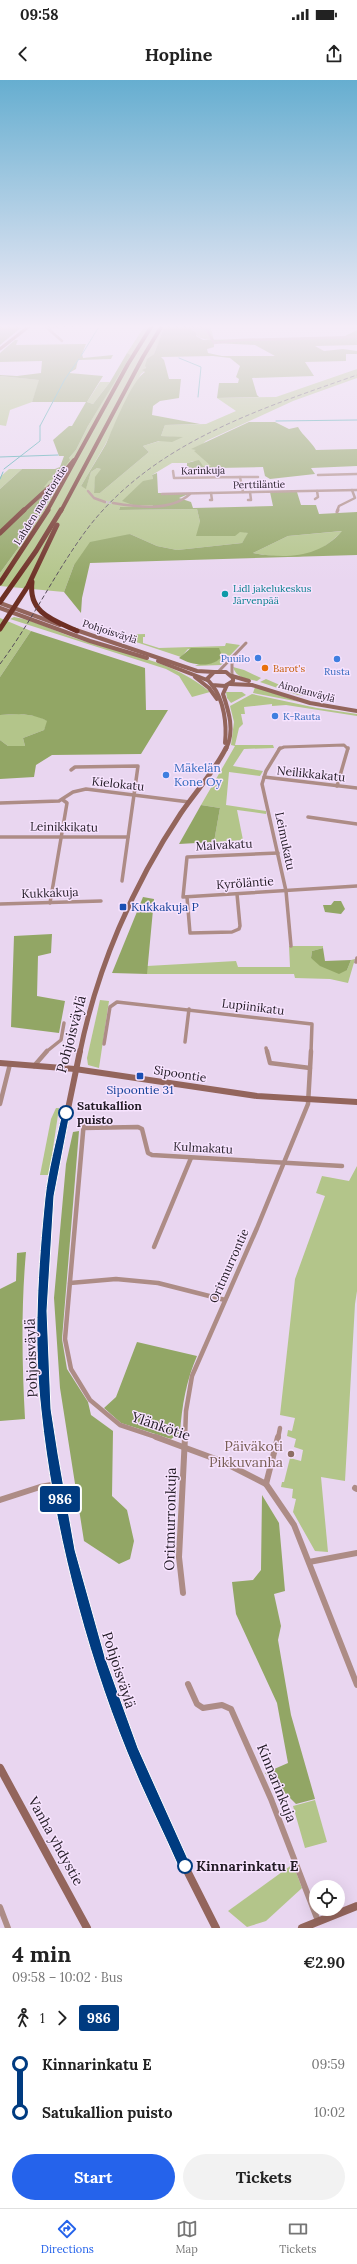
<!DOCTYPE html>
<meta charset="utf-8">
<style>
body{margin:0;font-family:Lora,serif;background:#f2f2f2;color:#222;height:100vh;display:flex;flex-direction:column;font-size:15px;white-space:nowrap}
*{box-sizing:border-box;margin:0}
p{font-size:13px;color:#767676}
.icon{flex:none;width:22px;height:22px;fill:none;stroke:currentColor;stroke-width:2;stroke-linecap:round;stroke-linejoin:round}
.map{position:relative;height:1848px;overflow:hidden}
.drawer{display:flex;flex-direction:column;background:#fff;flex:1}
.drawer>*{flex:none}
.badge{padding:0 8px;border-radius:3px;font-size:14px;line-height:26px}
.tools{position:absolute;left:309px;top:1800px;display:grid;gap:8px}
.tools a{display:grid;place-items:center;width:36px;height:36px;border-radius:50%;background:#fff;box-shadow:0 4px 16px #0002;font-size:20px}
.map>.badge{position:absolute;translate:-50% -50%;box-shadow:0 0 0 2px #fff}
.legs{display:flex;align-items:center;gap:6px;height:44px;padding:0 12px;font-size:13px}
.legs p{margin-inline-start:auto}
.headline{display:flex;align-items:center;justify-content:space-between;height:68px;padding:0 12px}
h1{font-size:22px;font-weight:700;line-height:30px}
.action{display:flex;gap:8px;margin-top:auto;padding:8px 12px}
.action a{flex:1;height:46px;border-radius:24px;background:#2563eb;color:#fff;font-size:16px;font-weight:700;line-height:46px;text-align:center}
.action a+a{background:#f2f2f2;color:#222}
ul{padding:0 12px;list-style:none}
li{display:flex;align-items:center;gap:14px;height:48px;font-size:15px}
li i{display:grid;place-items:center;width:6px;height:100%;margin:0 5px;background:currentColor}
li i::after{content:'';width:10px;height:10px;margin:-5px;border:3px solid;border-radius:50%;background:#fff}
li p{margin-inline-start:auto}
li:first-child i{background:linear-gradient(#0000 50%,currentColor 0)}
li:last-child i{background:linear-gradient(currentColor 50%,#0000 0)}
.status{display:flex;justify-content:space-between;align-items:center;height:28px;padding:0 20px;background:#fff;direction:ltr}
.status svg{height:11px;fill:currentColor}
header{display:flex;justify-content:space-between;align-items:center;height:52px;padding:0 12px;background:#fff;font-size:18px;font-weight:700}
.tab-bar{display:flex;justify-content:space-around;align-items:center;height:56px;border-top:1px solid #e0e0e0;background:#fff;font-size:11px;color:#767676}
.tab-bar a{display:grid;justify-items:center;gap:2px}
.tab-bar .on{color:#2563eb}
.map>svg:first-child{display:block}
.green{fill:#b3c58a}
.forest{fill:#92a665;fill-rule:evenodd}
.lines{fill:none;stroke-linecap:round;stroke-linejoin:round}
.stream{stroke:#43a6ab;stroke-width:1}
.street-tunnel{stroke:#c1b1c7;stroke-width:2.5;stroke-dasharray:2.5 1;stroke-linecap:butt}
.street-far4{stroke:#ad8c86;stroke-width:2.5}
.street-far3{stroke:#ad8c86;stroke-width:3}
.street-far2{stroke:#ad8c86;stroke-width:3.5}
.street-far1{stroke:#ad8c86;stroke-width:4.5}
.street{stroke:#ad8c86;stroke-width:6}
.secondary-far4{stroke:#93655c;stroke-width:3}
.secondary-far3{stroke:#93655c;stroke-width:4}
.secondary-far2{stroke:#93655c;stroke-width:5}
.secondary-far1{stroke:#93655c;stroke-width:6}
.secondary{stroke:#93655c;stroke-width:8}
.highway-far1{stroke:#6d2f24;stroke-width:4}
.highway{stroke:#6d2f24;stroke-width:5}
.rail{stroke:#544a58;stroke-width:1;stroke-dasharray:4.5 2.5;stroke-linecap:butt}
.line-1{fill:#003b80;stroke:#fff}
.culture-dot{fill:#0f9aa8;stroke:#f7e3fe;stroke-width:1.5}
.shop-dot{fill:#3f7fe0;stroke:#f7e3fe;stroke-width:1.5}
.food-dot{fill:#e8710a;stroke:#f7e3fe;stroke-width:1.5}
.transit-dot{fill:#1a4fb4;stroke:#f7e3fe;stroke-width:1.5}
.stop-1-dot{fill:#fff;stroke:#003b80;stroke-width:2}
.education-dot{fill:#8d6e63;stroke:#f7e3fe;stroke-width:1.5}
.labels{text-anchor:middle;stroke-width:3;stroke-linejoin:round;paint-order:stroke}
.far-street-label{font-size:10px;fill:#221b25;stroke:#f7e3fe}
.far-culture-label{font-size:10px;fill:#0d838f;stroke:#f7e3fe;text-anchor:start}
.far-shop-label{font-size:10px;fill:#366cbe;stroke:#f7e3fe;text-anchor:end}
.far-food-label{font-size:10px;fill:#c56008;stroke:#f7e3fe;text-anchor:start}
.shop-label{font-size:12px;fill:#366cbe;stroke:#f7e3fe;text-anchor:start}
.street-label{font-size:12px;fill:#221b25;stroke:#f7e3fe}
.transit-label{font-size:12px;fill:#164399;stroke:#f7e3fe;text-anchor:start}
.stop-label{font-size:12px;font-weight:bold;fill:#221b25;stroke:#f7e3fe;text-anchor:start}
.near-street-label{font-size:14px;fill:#221b25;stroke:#f7e3fe}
.near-education-label{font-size:14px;fill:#785e54;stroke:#f7e3fe;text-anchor:end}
.near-stop-label{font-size:14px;font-weight:bold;fill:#221b25;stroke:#f7e3fe;text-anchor:start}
</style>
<div class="status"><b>09:58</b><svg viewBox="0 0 49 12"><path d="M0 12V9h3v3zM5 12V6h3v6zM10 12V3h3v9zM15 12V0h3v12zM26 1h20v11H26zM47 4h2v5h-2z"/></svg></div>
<header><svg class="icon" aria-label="back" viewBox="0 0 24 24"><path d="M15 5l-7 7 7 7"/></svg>Hopline<svg class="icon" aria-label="share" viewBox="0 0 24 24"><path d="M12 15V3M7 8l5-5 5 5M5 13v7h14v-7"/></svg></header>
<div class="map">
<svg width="357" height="1848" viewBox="0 0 357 1848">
<rect width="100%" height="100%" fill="#e9d6f0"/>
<!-- green -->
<g class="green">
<polygon points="146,244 169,244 165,246 154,274 147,280 145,291 141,294 105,365 81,406 86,408 91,392 97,388 102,389 95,403 94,413 100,413 149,372 143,366 173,357 161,356 165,345 206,344 236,331 217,318 276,317 357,289 357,298 293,321 206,361 196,370 212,386 202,386 193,381 187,383 172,383 152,395 153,399 133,425 152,425 154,427 120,427 119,430 197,429 200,442 249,453 242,463 177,470 157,466 130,454 74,485 64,512 0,506 0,493 32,449 57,408 43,407 49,401 57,397 69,378 76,370 88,346 130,275 127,273"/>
<path d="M198,244h20l-7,5 3,11c-10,0 -16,-2 -23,-9l1,-3 9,-2z"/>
<polygon points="0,296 40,300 32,322 10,330 6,346 0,345"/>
<polygon points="100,302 110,302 93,324 87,322"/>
<polygon points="9,389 22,389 0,409 0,397"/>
<path d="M343,451c-8,7 -16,14 -25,20 -18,10 -46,5 -65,2l35,-17z"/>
<path d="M14,537c23,4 45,16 67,23 44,14 93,21 129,52l-18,5 -13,-21 -13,-7 -156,-50z"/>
<polygon points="0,538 31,551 0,597"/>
<path d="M145,554v3h-2v6l16,5 66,-2 1,-3 14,2 -19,20 -26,1c8,-5 16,0 24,-7l-31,-10 -7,8 -66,-22z"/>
<path d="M233,587l11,3 17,8 -4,3c-10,-2 -21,-3 -24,-14z"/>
<polygon points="266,599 303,615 308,616 298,615 260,602"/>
<polygon points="255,607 300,622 253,613"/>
<polygon points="226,612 242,612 246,615 231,623 227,618"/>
<polygon points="252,614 317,628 357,634 357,636 286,625 272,626 272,624 244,627 245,634 241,634 243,644 239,648 235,665 273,665 274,668 244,669 233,686 263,691 260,696 229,692 226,725 266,731 266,734 237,730 243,760 214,762 220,728 201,725 235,666 231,665 234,642 230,626"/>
<polygon points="19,634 37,636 48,641 44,650 23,658 25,666 8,666 0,660 0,635"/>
<polygon points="289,866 323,866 323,868 312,871 311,878 347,890 351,880 355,879 348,903 330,899 295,898 294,894 147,894 147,886 236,881 238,887 290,887"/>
<polygon points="100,920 109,921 99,988 88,985 87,978"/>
<polygon points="56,1028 59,1028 49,1095 40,1095 51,1039"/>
<polygon points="357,1086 357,1211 355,1224 345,1401 321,1397 328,1472 315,1471 293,1432 296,1419 292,1418 293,1409 281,1407 282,1402 284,1402 290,1378 301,1381 303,1370 294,1367 296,1359 287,1356 288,1350 292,1351 295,1338 280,1335 295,1199 325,1116 316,1113 322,1096 349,1101"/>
<polygon points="315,1720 327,1762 305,1768 293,1726"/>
<polygon points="293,1784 302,1808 266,1841 247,1847 228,1831"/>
</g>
<!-- forest -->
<g class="forest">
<polygon points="0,244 23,246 0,265"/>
<path d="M169,244h29l3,2 -9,2 -1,2 5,2v4l7,4 140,-3 14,-7v15l-42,1 9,5 19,-2 14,2v3h-11v7l-41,1 9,14 -62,2 5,17 2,2 -42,1 2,-15h19l1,-4 -3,-2 4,-11 -10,-8 -17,-2 -52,1 3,3 5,19h12l-2,19 -19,3 -7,5 -1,9 48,9 -35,1 -4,11 22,1 -11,5 -13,-1 -16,5 6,6 -49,41h-6l1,-16 6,-8 -4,-1 -6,4 -5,17 -5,-3c8,-14 17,-28 25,-42 7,-16 26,-64 39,-72l-3,-2 4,-2 -1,-2 2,-7 7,-5 11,-29zM214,263l41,2 20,11h-53l-14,-3 -1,-4 7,-2z"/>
<polygon points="15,260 18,260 16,265 86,264 82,274 83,278 113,275 111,279 78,280 76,289 69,293 103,296 87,322 93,324 110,302 127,273 131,275 88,346 76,370 69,378 70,380 57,397 49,401 44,407 57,407 32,449 0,493 0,409 22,389 55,389 60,387 64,376 59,376 53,360 69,346 72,346 86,322 32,322 39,300 0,296 0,295 17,296 41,293 42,281 0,282 0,273"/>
<path d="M249,342h26l14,7 9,-2c5,9 13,14 18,23l41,-1v17l-46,2 4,6 -45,5 -5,-3 -2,-9 -46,1 2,9h-3l-2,-9 -27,1v-6l12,-3 4,6h8l-17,-15 2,-1 -5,-1z"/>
<path d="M157,393l1,20h33l-12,5 12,4 2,6 80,-2 -3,-14h27l4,13h15l3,9 38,-2v43l-267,8 -8,35 -1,15 -17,-21 10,-27 16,-23 40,-8 27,12 20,4 65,-7 6,-10 -8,-1 -5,4h-39l4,-14 -3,-13 -78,1 1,-3h34l-2,-2h-19l-11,-4 21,-20 10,-2 -1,-4zM342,451c-23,27 -56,28 -89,22l35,-17z"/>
<path d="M31,551l114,37 1,42h22l-27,44 -89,1 -16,10 -2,12 -34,2v-39l8,6h17l-2,-8 21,-8 3,-9c-15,-8 -30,-7 -47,-6v-38z"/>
<path d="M191,568h28l3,8c-9,13 -31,9 -43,2z"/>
<polygon points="201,725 220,728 214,762 179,764"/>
<polygon points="143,817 154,819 147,894 112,893"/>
<polygon points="334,821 341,821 345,829 341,834 325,832 323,825 331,825"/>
<polygon points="52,854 51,873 38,876 37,916 65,921 59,953 11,947 14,856"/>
<polygon points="323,868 325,881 351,880 347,890 339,894 320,886 311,878 312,871"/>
<polygon points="79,1051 62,1259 67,1289 88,1322 91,1335 113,1351 112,1416 127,1430 134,1461 130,1479 119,1484 84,1461 60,1308 54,1218 66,1084 73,1052"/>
<path d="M26,1172c-5,55 -4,112 -1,167l-25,2v-132l16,-8 1,-28z"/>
<path d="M137,1262l60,14c-11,25 -15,50 -17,77l-9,6 -50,-16 -17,-15 12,-11z"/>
<polygon points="262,1415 279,1443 285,1511 274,1514 281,1546 278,1560 291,1635 315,1719 296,1724 265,1693 288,1683 277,1623 236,1534 232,1502 253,1500 261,1490"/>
</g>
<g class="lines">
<!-- stream -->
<g class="stream">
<polyline points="214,246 324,244"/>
<polyline points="81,276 100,245"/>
<polyline points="179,278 201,287 198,317"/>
<polyline points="276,341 357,340"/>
<polyline points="40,346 65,299 79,279"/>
<polyline points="0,377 58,375"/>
<polyline points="4,389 40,361 40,346"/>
<polyline points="0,399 3,392"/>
</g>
<!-- street-tunnel -->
<polyline class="street-tunnel" points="105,422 113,423"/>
<!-- street-far4 -->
<g class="street-far4">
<polyline points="43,244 46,247 109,244"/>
<polyline points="167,244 206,248 214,263 240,260 357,257"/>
<polyline points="0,245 31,245"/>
<polyline points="46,247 62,261"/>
<polyline points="173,391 174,398 240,397 243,412"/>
<polyline points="318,395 357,394"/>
<polyline points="240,397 258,397"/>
<polyline points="88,411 94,418 105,422"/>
<polyline points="162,414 357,410"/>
<polyline points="315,419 318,417 317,411"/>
<polyline points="210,420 212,420 211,413"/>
<polyline points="248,420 251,420 250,412"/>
<path d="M113,423c24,4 57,9 77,-9"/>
<polyline points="337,431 339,426 355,418 352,410"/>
</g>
<!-- street-far3 -->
<g class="street-far3">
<polyline points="337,432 338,430"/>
<polyline points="232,577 232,596"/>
<polyline points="218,592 246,563"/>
<polyline points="279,669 284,667 344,665 348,669"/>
</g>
<!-- street-far2 -->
<g class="street-far2">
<polyline points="280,668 266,691 262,704 286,811 291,866"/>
<polyline points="71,690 75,687 138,686 122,801"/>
<polyline points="264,697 357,708"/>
<polyline points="337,706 348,668"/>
<polyline points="0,723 59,721 73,712 86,709 189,722"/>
<polyline points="308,737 357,744"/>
<polyline points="0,757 128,757"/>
<polyline points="278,773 187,777 183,817 357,806"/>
<polyline points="187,817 190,853 232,852 239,849 240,846 237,814"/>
<polyline points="50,823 67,723 63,720"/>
<polyline points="0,824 101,821"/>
<polyline points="356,882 357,878"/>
<polyline points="185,962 189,929"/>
<polyline points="104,964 110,927 117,922 312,944 311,972"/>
<polyline points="266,968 267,972"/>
<polyline points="46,972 61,960 64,943"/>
</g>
<!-- street-far1 -->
<g class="street-far1">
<polyline points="267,971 270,983 310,988"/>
<polyline points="34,986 47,971"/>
<polyline points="0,1024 10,984"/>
<polyline points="84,1041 65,1259 71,1289 90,1320 120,1345 159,1358"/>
<polyline points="83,1048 138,1047 142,1049 148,1073 152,1075 342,1086"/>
<polyline points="154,1167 191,1078"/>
<polyline points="70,1203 116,1199 158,1203 225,1220"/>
<polyline points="185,1358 186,1331 192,1296 257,1148 308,1024 311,971"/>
<polyline points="278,1358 280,1348"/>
</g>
<!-- street -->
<g class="street">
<polyline points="156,1357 221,1381 266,1404 294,1445 357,1605"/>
<polyline points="266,1404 278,1357"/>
<polyline points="355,1408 357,1409"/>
<polyline points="0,1420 40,1407 57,1404"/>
<polyline points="309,1482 357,1473"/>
<polyline points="183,1513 179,1477 185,1357"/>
<polyline points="188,1604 197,1624 203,1628 222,1625 231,1629 271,1719 318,1841"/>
<polyline points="0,1827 8,1848"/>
</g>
<!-- secondary-far4 -->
<polyline class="secondary-far4" points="0,269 32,244"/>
<!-- secondary-far3 -->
<g class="secondary-far3">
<polyline points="0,523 60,545"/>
<polyline points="0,528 90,561 147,578"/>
<polyline points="73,549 197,591 214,592"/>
<polyline points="158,581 207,600"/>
<polygon points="214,592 226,592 233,598 233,601 225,606 212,605 207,599"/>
<polyline points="232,596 249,601"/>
<polyline points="195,597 209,608 217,619"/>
<polyline points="230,604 252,605 310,623 357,631"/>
<path d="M212,605c12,15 15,39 13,58"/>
<path d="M226,669c9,-18 3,-37 -3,-55l4,-9"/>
</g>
<!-- secondary-far2 -->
<path class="secondary-far2" d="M80,972c17,-84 53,-167 101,-239 15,-22 33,-41 45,-65"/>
<!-- secondary-far1 -->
<g class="secondary-far1">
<polyline points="0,983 75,989 257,1016 357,1022"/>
<polyline points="51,1358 46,1329 42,1231 50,1116 80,971"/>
</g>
<!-- secondary -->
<g class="secondary">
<polyline points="51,1357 69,1470 100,1577 132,1670 172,1761 216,1848"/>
<polyline points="0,1688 87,1848"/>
<polyline points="302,1848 357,1826"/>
</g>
<!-- highway-far1 -->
<g class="highway-far1">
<polyline points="23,431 57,400 74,380"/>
<polyline points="47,431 128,284 153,244"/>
<polyline points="61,431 143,277 163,244"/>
</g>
<!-- highway -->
<g class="highway">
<polyline points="0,453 24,430"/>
<path d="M32,502c-4,31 21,38 45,49"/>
<polyline points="0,503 48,430"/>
<polyline points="0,522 36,471 61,430"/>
<polyline points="0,549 28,506 57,445"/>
</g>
<!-- rail -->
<path class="rail" d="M0,584c33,-44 57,-96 91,-140 67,-83 169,-115 266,-149"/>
</g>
<!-- sky -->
<linearGradient id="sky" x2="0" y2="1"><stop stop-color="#66aed0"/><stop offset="0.49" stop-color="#f5edf8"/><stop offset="1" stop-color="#f5edf8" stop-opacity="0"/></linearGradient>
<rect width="357" height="503" fill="url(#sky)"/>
<!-- line-1 -->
<path class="line-1" d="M66,1030l4,3 -16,83 -7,115 4,98 7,45 17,96 30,107 33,91 53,118 -2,4 -4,2 -5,-2c-17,-39 -37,-78 -53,-118 -43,-106 -74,-228 -86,-342 -8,-69 -3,-143 4,-212 3,-28 11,-57 17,-85z"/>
<!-- markers -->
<circle class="culture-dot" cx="225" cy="514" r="4"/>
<g class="shop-dot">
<circle cx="258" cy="578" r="4"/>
<circle cx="337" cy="579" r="4"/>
<circle cx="275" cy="636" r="4"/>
<circle cx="166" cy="695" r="4"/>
</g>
<circle class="food-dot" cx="265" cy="588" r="4"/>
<g class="transit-dot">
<rect x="119" y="823" width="8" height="8" rx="2"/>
<rect x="136" y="992" width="8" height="8" rx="2"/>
</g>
<g class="stop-1-dot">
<circle cx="66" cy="1033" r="7"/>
<circle cx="185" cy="1786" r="7"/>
</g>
<circle class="education-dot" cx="291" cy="1374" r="4"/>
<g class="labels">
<!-- far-street labels -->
<g class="far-street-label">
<text transform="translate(203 390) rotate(-1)" y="4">Karinkuja</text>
<text transform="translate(259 404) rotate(-1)" y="4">Perttiläntie</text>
<text transform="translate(40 425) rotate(-58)" y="4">Lahden moottoritie</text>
<text transform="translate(110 551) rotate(18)" y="4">Pohjoisväylä</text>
<text transform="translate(307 611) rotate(15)" y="4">Ainolanväylä</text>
</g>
<!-- far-culture labels -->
<g class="far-culture-label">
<text x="233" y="512">Lidl jakelukeskus<tspan x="233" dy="12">Järvenpää</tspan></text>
</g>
<!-- far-shop labels -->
<g class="far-shop-label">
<text x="250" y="582">Puuilo</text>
<text x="337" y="595" text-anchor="middle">Rusta</text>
<text x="283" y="640" text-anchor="start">K-Rauta</text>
</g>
<!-- far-food labels -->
<g class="far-food-label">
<text x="273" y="592">Barot's</text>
</g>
<!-- shop labels -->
<g class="shop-label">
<text x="174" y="692">Mäkelän<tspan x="174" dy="14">Kone Oy</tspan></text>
</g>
<!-- street labels -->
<g class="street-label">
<text transform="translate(311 694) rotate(6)" y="4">Neilikkakatu</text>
<text transform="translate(118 704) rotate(6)" y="4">Kielokatu</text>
<text transform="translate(64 747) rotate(1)" y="4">Leinikkikatu</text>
<text transform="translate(285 761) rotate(78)" y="4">Leimukatu</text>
<text transform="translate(224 765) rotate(-3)" y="4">Malvakatu</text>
<text transform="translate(245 803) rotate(-4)" y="4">Kyröläntie</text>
<text transform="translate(50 813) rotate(-2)" y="4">Kukkakuja</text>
<text transform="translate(253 927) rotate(7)" y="4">Lupiinikatu</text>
<text transform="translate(180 994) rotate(9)" y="4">Sipoontie</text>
<text transform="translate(203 1068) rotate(3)" y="4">Kulmakatu</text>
<text transform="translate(229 1186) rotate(-66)" y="4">Oritmurrontie</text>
</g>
<!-- transit labels -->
<g class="transit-label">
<text x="131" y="831">Kukkakuja P</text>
<text x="140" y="1014" text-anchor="middle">Sipoontie 31</text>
</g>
<!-- stop labels -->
<g class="stop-label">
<text x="77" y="1030">Satukallion<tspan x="77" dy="14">puisto</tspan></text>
</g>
<!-- near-street labels -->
<g class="near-street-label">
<text transform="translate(71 954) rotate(-75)" y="5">Pohjoisväylä</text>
<text transform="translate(31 1278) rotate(-92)" y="5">Pohjoisväylä</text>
<text transform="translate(161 1346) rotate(19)" y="5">Ylänkötie</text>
<text transform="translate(170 1439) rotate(-89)" y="5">Oritmurronkuja</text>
<text transform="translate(119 1590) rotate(72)" y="5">Pohjoisväylä</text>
<text transform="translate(277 1703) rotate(68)" y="5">Kinnarinkuja</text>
<text transform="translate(56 1761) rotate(61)" y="5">Vanha yhdystie</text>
</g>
<!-- near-education labels -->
<g class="near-education-label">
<text x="283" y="1371">Päiväkoti<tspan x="283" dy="16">Pikkuvanha</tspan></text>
</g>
<!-- near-stop labels -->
<g class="near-stop-label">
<text x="196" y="1791">Kinnarinkatu E</text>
</g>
</g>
</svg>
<div class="tools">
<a><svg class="icon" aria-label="locate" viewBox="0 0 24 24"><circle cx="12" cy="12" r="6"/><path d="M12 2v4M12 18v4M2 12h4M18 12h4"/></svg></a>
</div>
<b class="badge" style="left:60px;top:1419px;background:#003b80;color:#fff">986</b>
</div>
<section class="drawer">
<div class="headline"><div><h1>4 min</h1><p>09:58 – 10:02 · Bus</p></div><b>€2.90</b></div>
<div class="legs"><svg class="icon" aria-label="walk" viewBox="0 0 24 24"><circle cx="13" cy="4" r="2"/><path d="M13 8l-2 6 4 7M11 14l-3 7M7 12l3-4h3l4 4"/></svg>1<svg class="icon" aria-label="forward" viewBox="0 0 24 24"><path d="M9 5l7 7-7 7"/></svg><b class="badge" style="background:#003b80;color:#fff">986</b></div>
<ul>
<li><i style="color:#003b80"></i><b>Kinnarinkatu E</b><p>09:59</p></li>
<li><i style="color:#003b80"></i><b>Satukallion puisto</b><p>10:02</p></li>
</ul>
<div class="action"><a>Start</a><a>Tickets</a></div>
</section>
<nav class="tab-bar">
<a class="on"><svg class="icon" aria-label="directions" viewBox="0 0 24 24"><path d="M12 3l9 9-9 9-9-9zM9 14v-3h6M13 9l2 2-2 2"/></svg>Directions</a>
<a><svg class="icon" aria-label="map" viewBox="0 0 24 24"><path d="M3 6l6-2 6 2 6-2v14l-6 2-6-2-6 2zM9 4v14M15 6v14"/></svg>Map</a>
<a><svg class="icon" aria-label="tickets" viewBox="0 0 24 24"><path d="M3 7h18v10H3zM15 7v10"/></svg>Tickets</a>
</nav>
